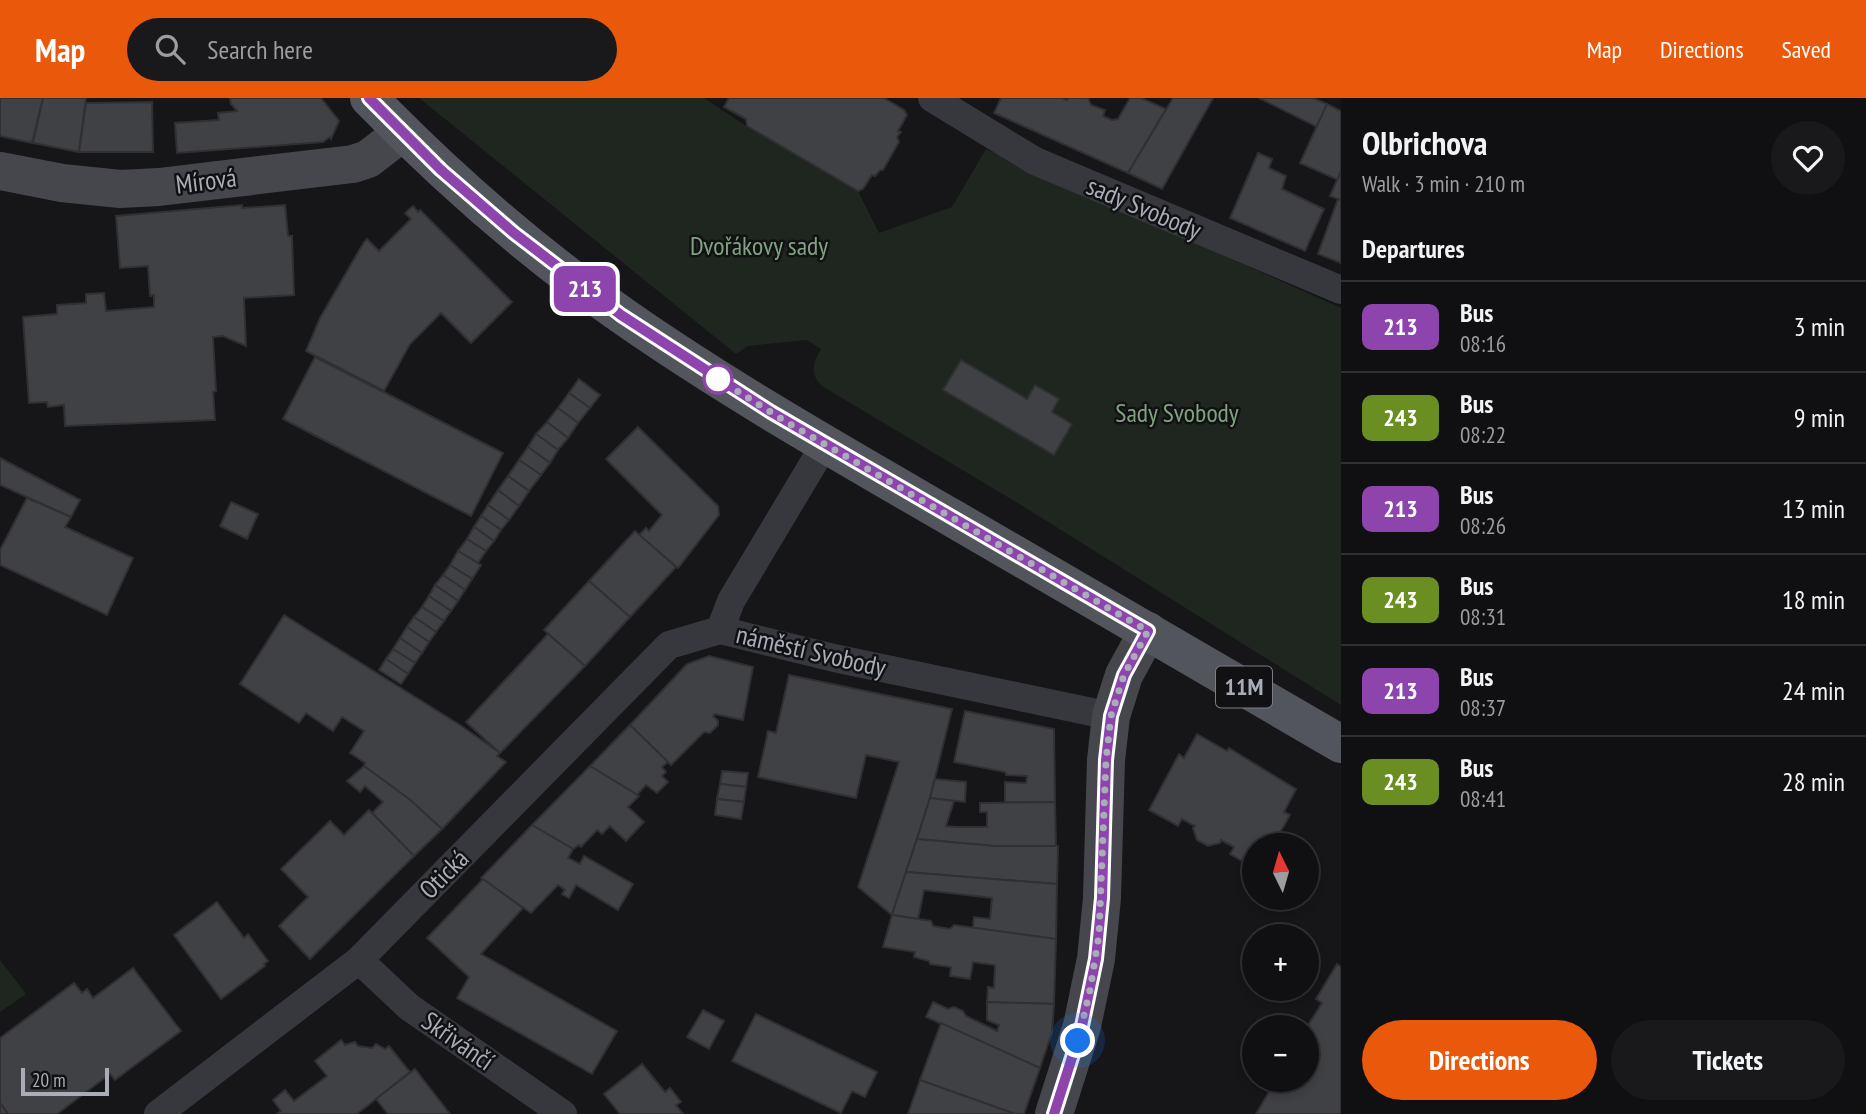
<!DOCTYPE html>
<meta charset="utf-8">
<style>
body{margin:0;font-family:"PT Sans Narrow",sans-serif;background:#19191b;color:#f1f3f6;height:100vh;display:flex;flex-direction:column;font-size:26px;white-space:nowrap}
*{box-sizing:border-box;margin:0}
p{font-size:23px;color:#9c9d9f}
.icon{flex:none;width:38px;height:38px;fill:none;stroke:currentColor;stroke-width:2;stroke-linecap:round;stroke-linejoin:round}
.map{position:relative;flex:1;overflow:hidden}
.sheet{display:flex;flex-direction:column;background:#101012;width:525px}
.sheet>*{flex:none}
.badge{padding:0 14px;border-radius:10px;font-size:24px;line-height:46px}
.needle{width:46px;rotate:355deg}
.fabs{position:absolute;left:1242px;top:735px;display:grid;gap:14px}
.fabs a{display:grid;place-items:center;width:77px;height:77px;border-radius:50%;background:#101012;box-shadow:0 4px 10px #0003,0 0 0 2px #303032;font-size:35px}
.scale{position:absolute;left:21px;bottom:18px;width:88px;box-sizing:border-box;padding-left:7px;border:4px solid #a8adb8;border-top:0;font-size:19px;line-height:24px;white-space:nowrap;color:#a8adb8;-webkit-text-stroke:5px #111113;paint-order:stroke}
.you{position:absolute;width:35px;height:35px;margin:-18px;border:5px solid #fff;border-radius:50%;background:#1a73e8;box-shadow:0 0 0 10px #1a73e833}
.map>.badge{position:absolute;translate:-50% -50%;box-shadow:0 0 0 4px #fff}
h2{padding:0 21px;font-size:26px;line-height:63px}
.round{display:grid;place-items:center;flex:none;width:74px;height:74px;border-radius:37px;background:#19191b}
.head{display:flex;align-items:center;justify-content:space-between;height:119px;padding:0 21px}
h1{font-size:33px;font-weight:700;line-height:52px}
.button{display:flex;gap:14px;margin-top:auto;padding:14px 21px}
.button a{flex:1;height:80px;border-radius:42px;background:#ea580c;color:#fff;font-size:28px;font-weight:700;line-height:80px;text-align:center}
.button a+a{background:#19191b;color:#f1f3f6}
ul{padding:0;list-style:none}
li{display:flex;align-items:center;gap:21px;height:91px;padding:0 21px;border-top:2px solid #303032}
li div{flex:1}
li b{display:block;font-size:26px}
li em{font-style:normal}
li .badge{min-width:77px;font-weight:700;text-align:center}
header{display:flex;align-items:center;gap:42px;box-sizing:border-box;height:98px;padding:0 35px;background:#ea580c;color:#fff}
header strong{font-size:33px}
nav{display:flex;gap:38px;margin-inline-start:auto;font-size:24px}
.search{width:490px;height:63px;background:#19191b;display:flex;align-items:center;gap:18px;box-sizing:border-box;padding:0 24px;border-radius:38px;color:#9c9d9f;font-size:26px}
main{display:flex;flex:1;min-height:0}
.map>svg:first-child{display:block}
.park{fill:#1e261f}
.building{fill:#404145;stroke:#303034;stroke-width:2}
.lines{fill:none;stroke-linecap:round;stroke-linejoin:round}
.street{stroke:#37383d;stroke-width:28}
.secondary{stroke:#45474d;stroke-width:38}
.primary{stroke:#53555c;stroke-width:38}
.line-casing{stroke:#fff;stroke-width:16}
.line{stroke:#8e44ad;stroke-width:10}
.walk{stroke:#a8adb8;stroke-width:7;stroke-dasharray:0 12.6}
.stop-dot{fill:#fff;stroke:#8e44ad;stroke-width:3.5}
.labels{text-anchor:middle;stroke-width:5;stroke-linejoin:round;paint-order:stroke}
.shield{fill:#111113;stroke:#7b7e86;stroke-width:2}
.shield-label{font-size:24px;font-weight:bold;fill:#a8adb8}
.street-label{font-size:26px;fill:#a8adb8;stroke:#111113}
.park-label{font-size:26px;fill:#7fa381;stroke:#111113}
</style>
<header>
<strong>Map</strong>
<div class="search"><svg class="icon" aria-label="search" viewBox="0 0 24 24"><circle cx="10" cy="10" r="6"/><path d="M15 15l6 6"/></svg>Search here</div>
<nav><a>Map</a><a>Directions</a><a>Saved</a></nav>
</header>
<main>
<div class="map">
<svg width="1341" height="1016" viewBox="0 0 1341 1016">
<rect width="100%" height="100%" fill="#161618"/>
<!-- park -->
<g class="park">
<path d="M419,0h285l45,30 109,63 21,42 73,-26 34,-58 355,159v397l-320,-200 -199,-119c-13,-13 -9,-23 -1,-37l-14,-9 -59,6 -12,8z"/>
<polygon points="0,862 26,896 0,914"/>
</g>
<!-- building -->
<g class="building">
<polygon points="0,0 43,0 32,45 0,38"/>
<polygon points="43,0 86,0 79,54 33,45"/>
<polygon points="230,0 321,0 339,23 331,41 330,39 323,44 177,55 175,25 219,22 218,15 237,13 231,6"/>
<polygon points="729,0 884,0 904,12 907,17 898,33 901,34 897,39 899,44 883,72 880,72 875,78 872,77 863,91 858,93 747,28 746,21 724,9"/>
<polygon points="1001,0 1062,0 1067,2 1069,0 1088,0 1091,7 1105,12 1103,18 1112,22 1118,21 1130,0 1141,0 1166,11 1128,75 994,15"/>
<polygon points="1173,0 1213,0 1162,91 1128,75"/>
<polygon points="1259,0 1313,0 1327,6 1317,29"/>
<polygon points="152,4 153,54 79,54 86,5"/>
<polygon points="1327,6 1341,13 1341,73 1338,82 1300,65"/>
<polygon points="1258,55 1272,61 1269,70 1286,78 1282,91 1324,111 1305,153 1230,120"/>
<polygon points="1341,73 1341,102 1330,98"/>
<polygon points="1338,101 1341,102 1341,165 1318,156"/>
<polygon points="242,107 242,110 285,107 288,138 292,138 294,197 244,200 246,248 223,238 213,239 216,293 213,294 215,322 65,328 64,307 48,309 47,304 29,305 23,219 57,216 57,207 86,205 86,196 104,195 106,213 154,209 154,197 150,198 148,168 120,170 116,118"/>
<polygon points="413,108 418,114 420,112 512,204 471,245 441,215 410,246 384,293 306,253 320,220 364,144 367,141 379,153 411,121 405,115"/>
<polygon points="315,259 503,355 471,418 283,321"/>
<polygon points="961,262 1027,301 1035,287 1059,301 1052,314 1072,326 1054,357 943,292"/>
<polygon points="579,281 600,297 590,310 569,295"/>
<polygon points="569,295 590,310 578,325 558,310"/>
<polygon points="558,310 578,325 568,340 547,324"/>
<polygon points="547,324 568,340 558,352 536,336"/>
<polygon points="638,329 718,408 719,417 678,470 639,437 646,430 649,433 662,417 606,361"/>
<polygon points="536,336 558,352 550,365 528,349"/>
<polygon points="528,349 550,365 541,377 519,362"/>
<polygon points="0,360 80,402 71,419 0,387"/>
<polygon points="519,362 541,377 529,393 508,378"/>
<polygon points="508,378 529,393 519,408 498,392"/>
<polygon points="498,392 519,408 509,422 488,407"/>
<polygon points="27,400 71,419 65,429 133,460 107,517 0,467 0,452"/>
<polygon points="231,404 258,416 247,441 220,428"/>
<polygon points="488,407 509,422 501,432 481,418"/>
<polygon points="481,418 501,432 494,443 474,429"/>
<polygon points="474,429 494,443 486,453 467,441"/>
<polygon points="635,433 676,469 630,519 589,483"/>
<polygon points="467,441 486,453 478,465 458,453"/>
<polygon points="458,453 481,467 472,481 450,467"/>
<polygon points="450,467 472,481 465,492 443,477"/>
<polygon points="443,477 465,492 458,503 435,487"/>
<polygon points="589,483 630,519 585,568 544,532"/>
<polygon points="435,487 458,503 451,513 429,498"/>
<polygon points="429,498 451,513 444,523 422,509"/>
<polygon points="422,509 444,523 436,534 414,519"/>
<polygon points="284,517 460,627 500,655 497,658 506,664 442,731 409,701 364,668 365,665 350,655 364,633 342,619 333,633 306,615 299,625 240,586"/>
<polygon points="414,519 436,534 429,544 407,529"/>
<polygon points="407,529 429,544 422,555 400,540"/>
<polygon points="548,536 585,568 500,655 466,624"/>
<polygon points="400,540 422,555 415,565 393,551"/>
<polygon points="393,551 415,565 408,576 386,561"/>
<polygon points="709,558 753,569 743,622 715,616 713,618 718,623 718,627 710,635 704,634 671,667 630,627 687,566"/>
<polygon points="386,561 408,576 401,586 379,572"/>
<polygon points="789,577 952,611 930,700 892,817 858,789 899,664 866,657 856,700 758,679 768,633 776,635"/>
<polygon points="965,613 1054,631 1055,704 1005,704 1005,684 1026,685 1027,678 1006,677 1005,674 954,664"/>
<polygon points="630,627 668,664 662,669 666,674 662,678 668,684 657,695 646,687 637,697 590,668"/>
<polygon points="1197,636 1227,653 1229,650 1296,691 1284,714 1290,717 1273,747 1255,747 1255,770 1230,756 1234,749 1221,742 1220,745 1208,748 1197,742 1193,730 1195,728 1182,721 1178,728 1149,712 1179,656 1184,660"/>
<polygon points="364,668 409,701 442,731 414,758 372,715 383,704 365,688 360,694 347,683"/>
<polygon points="590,668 639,698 628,709 644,724 626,743 610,728 602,736 597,732 581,749 579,747 573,751 532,727"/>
<polygon points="722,673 748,675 746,689 720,686"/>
<polygon points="935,681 966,684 965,704 930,700"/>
<polygon points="720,686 746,689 744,704 717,701"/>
<polygon points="930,700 954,703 946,728 957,729 987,729 987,714 980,714 980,705 1055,704 1056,749 994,748 917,741"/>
<polygon points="717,701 744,704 741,721 715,717"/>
<polygon points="369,712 414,758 310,861 279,828 308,799 281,771 330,723 344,737"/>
<polygon points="532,727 573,751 568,760 580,766 584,758 633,786 618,812 576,787 569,800 562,796 565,792 558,787 531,815 481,780"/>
<polygon points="917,741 994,748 1058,748 1057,786 906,774"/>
<polygon points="906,774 1057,786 1056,841 973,830 974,819 990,821 992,800 924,792 918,821 892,817"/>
<polygon points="483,781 523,810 481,856 617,933 592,976 457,900 469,879 427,840"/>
<polygon points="217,804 244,840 248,836 268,863 264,866 265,868 221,901 174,837"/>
<polygon points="892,817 931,823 933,828 950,831 954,827 1056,841 1054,906 987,904 988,889 994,890 995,867 973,864 970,881 950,878 951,869 930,866 929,863 914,859 915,854 883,849"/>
<polygon points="1337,866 1341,869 1341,1016 1256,1016 1276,982 1307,982 1307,929 1322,905 1316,901"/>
<polygon points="133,870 181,933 115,982 110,976 57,1016 8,1016 0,1005 0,940 74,885 82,895 87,891 93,900"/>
<polygon points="933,904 948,911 954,909 963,913 966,918 997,933 999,927 987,922 987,904 1054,906 1052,934 1040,970 926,919"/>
<polygon points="703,912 724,923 709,951 687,939"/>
<polygon points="756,916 877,974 865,999 852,993 841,1015 732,963"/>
<polygon points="941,925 1040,970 1024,1016 1015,1016 920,982"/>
<polygon points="341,942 345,947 355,944 358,948 372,950 376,946 385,951 389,948 410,974 357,1016 277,1016 281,1013 273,1002 285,992 294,1003 327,978 315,963"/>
<polygon points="642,966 665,994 670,990 681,1004 676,1007 683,1016 620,1016 604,996"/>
<polygon points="415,971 450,1016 388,1016 376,1001"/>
<polygon points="920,982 1015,1016 908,1016"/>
<polygon points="0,1005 8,1016 0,1016"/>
</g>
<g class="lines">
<!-- street -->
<g class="street">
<polyline points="932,0 1035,63 1341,192"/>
<polyline points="720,532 834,560 1111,618"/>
<polyline points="720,532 731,503 825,346"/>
<polyline points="359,862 409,909 563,1016"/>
<polyline points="158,1016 359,862 669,547 720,532"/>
</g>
<!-- secondary -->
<g class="secondary">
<polyline points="0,73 62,85 120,91 159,89 353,66 368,61 403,34"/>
<polyline points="1054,1016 1082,928 1096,861 1102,800 1106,662 1111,618 1124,577 1148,533"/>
</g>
<!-- primary -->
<path class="primary" d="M369,0c78,80 162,154 254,218 106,74 219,138 331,203 129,75 258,150 387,225"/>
</g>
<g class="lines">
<!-- line casing -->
<g class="line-casing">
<polyline id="line" points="369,0 441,72 514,135 621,217 771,314 1148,533 1124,577 1111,618 1106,662 1102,800 1096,861 1082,928 1054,1016"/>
</g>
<!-- line -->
<use href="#line" class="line"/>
<!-- walk -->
<polyline class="walk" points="718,281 712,277 783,322 1148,533 1124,577 1111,618 1106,662 1099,837 1090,892 1078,943"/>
</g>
<!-- markers -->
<circle class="stop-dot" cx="718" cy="281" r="14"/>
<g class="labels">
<!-- shield labels -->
<rect class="shield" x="1216" y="568.5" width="56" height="41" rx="5"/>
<g class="shield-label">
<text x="1244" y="597">11M</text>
</g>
<!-- street labels -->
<g class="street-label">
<text transform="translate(206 83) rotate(-7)" y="9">Mírová</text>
<text transform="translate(1144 110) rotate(23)" y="9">sady Svobody</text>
<text transform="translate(811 553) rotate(13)" y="9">náměstí Svobody</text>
<text transform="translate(444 776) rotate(-45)" y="9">Otická</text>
<text transform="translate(458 943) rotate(35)" y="9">Skřivánčí</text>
</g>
<!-- park labels -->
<g class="park-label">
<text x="759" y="157">Dvořákovy sady</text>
<text x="1177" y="324">Sady Svobody</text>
</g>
</g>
</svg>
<div class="fabs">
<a><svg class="needle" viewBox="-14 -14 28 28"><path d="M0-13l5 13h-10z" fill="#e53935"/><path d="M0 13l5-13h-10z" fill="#9c9d9f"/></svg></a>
<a>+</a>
<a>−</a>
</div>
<div class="scale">20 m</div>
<div class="you" style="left:1078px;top:943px"></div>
<b class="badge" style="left:585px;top:191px;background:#8e44ad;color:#fff">213</b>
</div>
<section class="sheet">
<div class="head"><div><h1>Olbrichova</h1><p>Walk · 3 min · 210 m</p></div><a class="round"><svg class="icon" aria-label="heart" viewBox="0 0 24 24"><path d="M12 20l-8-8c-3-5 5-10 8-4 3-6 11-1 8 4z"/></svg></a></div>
<h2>Departures</h2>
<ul>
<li><span class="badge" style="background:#8e44ad;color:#fff">213</span><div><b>Bus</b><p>08:16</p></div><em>3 min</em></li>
<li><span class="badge" style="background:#6b8e23;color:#fff">243</span><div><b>Bus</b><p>08:22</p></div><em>9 min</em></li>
<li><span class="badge" style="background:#8e44ad;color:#fff">213</span><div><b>Bus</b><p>08:26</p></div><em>13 min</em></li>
<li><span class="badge" style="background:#6b8e23;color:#fff">243</span><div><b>Bus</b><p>08:31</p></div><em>18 min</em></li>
<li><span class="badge" style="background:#8e44ad;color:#fff">213</span><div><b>Bus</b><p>08:37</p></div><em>24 min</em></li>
<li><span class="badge" style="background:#6b8e23;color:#fff">243</span><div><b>Bus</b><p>08:41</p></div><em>28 min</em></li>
</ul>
<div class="button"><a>Directions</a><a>Tickets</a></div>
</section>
</main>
